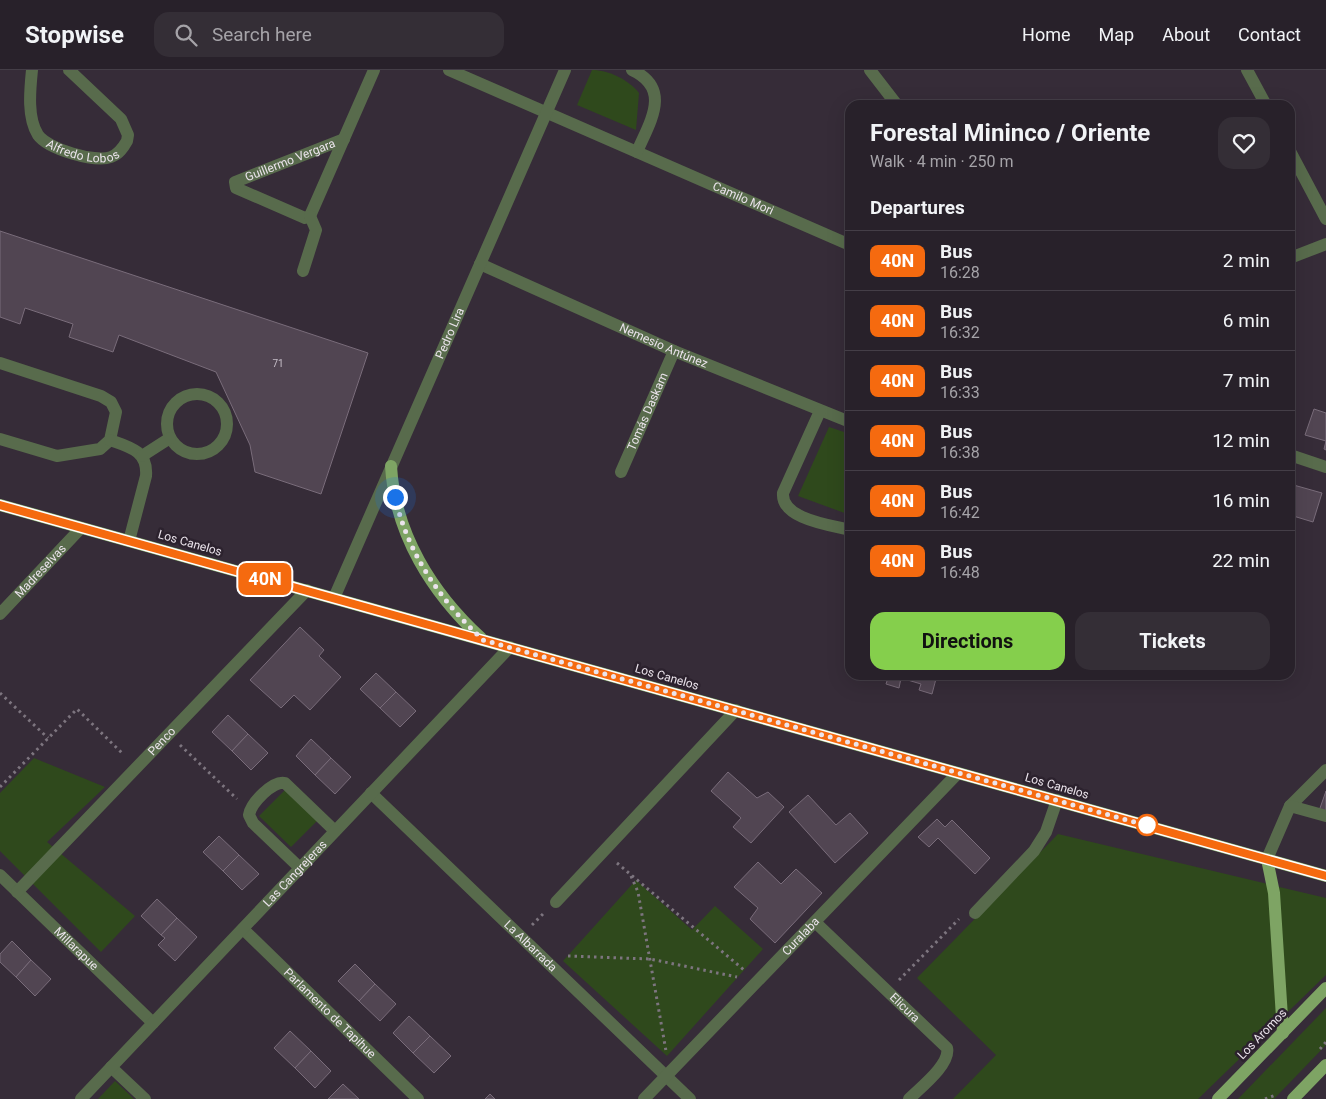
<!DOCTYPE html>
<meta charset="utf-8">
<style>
body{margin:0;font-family:Roboto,sans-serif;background:#342e36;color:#f1f3f6;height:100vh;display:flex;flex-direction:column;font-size:19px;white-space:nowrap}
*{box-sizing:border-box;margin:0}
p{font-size:16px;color:#a5a3a8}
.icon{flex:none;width:28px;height:28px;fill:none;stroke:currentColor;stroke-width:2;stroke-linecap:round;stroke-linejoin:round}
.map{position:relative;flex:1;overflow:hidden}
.panel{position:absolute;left:845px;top:30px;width:450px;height:580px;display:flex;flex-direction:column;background:#28212a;border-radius:15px;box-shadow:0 5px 20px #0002,0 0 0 1px #443e47}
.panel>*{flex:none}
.badge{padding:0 10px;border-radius:8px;font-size:18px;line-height:32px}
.you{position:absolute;width:25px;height:25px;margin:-12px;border:4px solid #fff;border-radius:50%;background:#1a73e8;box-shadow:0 0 0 8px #1a73e833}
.map>.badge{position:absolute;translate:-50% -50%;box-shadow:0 0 0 2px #fff}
h2{padding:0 25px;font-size:19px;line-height:45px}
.round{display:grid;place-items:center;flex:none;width:52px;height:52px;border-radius:15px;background:#342e36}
.headline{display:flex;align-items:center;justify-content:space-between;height:85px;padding:0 25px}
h1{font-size:24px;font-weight:700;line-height:38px}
.cta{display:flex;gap:10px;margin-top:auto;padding:10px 25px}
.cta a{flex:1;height:58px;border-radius:15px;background:#85cf4c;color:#111;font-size:20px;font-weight:700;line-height:58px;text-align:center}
.cta a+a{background:#342e36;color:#f1f3f6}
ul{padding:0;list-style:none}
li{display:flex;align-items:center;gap:15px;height:60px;padding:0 25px;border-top:1px solid #443e47}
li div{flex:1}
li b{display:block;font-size:19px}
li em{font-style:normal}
li .badge{min-width:55px;font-weight:700;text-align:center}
header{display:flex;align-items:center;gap:30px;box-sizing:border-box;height:70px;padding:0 25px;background:#28212a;border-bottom:1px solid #443e47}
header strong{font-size:24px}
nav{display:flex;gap:28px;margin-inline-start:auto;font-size:18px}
.search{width:350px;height:45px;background:#342e36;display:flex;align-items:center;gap:12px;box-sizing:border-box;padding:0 18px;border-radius:15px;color:#a5a3a8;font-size:19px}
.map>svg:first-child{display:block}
.green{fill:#2f491c}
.building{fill:#514552;stroke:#796c7a}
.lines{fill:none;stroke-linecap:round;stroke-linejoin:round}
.path{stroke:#7d757f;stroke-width:3;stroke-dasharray:2.5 4;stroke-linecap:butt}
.minor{stroke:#586b4c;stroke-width:12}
.major{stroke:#7ea464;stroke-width:12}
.line-casing{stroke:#fff;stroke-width:11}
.line{stroke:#f56a0f;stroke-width:8}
.walk{stroke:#ebe4ec;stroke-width:5;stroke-dasharray:0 9}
.stop-dot{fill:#fff;stroke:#f56a0f;stroke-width:2.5}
.labels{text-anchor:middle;stroke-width:5;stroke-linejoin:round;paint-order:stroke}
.number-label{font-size:10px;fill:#c4bcc6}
.street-label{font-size:12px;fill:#ebe4ec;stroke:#2c222e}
</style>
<header>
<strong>Stopwise</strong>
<div class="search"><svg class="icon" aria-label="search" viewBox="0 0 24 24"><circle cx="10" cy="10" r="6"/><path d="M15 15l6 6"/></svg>Search here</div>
<nav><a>Home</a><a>Map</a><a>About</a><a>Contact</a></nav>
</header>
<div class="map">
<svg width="1326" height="1029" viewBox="0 0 1326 1029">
<rect width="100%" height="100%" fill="#362c38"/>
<!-- green -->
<g class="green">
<path d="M592,0c17,0 37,10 47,23l-3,37 -59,-25z"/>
<polygon points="829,357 850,364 850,445 798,426"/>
<polygon points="34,688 105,717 47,772 135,846 101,882 0,781 0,723"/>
<polygon points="285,720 317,751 291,777 259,746"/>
<polygon points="1058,764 1326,828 1326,905 1198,1029 953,1029 996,985 917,908"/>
<polygon points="636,810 692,860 715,836 763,879 667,986 563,891"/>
<polygon points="1326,938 1326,975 1274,1029 1238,1029"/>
<polygon points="115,1011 134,1029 98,1029"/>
</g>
<!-- building -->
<g class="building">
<polygon points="0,161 368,283 321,424 255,402 250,375 216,302 119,265 113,282 69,267 73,254 25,238 20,254 0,247"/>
<polygon points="1314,339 1326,343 1326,380 1324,379 1326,371 1305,365"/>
<polygon points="1290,414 1322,423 1313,452 1290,445"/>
<polygon points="300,557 324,580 319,586 341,607 310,640 294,625 281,638 250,610"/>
<polygon points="376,603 396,622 380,638 360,619"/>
<polygon points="889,605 937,605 932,624 919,620 921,614 901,608 899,618 886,614"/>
<polygon points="396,622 416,641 400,657 380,638"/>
<polygon points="228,645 248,664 232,681 212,662"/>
<polygon points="248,664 268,683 251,700 232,681"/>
<polygon points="311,669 331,688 315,705 296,686"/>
<polygon points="331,688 351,707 335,724 315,705"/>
<polygon points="728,702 757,728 768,722 784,737 751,773 733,757 741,748 711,721"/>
<polygon points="1326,721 1326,743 1319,741"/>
<polygon points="808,725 836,755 850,743 868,763 835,793 789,742"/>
<polygon points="937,749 945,757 952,750 990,788 975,804 938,768 929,777 918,767"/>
<polygon points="219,766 239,785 223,801 203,782"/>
<polygon points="239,785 259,804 242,820 223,801"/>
<polygon points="758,792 781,814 796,799 822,823 775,873 750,849 758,838 734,817"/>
<polygon points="157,829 177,848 161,865 141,846"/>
<polygon points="177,848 197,867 175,891 158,875 165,868 161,865"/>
<polygon points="12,871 31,890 16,907 0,892 0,884"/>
<polygon points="31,890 51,909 35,926 16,907"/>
<polygon points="355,894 375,914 359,931 338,911"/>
<polygon points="375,914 396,934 380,951 359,931"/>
<polygon points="409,946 430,966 413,983 393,963"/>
<polygon points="290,961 311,981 295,998 274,978"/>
<polygon points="430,966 451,986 434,1003 413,983"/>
<polygon points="311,981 331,1001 315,1018 295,998"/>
<polygon points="343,1014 359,1029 328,1029"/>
<polygon points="490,1024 495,1029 485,1029"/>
</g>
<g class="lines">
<!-- path -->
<g class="path">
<polyline points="0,623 48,668"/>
<polyline points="180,675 237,729"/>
<polyline points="0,717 77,639 124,685"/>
<polyline points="617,793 744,900"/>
<polyline points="631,806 638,822 666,981"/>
<polyline points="532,855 543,844"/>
<polyline points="568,886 650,889 737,907"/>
<polyline points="899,910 959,849"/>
<polyline points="1320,979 1326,972"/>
<polyline points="1265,1029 1276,1025"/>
</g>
<!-- minor -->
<g class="minor">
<path id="s1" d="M32,0c-2,20 -5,48 6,65 10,14 57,28 73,22 8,-3 12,-9 16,-16l1,-6 -7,-16 -52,-49"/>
<path id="s2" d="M449,0l401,175"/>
<path d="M632,0c41,19 17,53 5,82"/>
<polyline points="870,0 897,35"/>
<polyline points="1247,0 1266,35"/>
<polyline points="1290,81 1326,149"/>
<path id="s3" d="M310,146l-5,2 -69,-30 -1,-6 109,-43"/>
<polyline points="310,146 374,0"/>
<polyline points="1290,188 1326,174"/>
<path id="s4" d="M480,194l194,87 176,71"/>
<polyline points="303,201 316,160 310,146"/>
<polyline points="0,293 101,326 111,332 116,342 110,370 100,379 57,386 0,369"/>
<circle cx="197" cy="354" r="30"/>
<path d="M820,341l-37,82c-2,26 47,32 67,37"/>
<path d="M110,370c20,7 38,11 36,36l-17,65"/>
<polyline points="1290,385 1326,397"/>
<polyline points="142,386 170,368"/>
<path id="s5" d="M621,402l53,-121"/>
<path id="s6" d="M334,528l231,-528"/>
<path id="s7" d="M0,544l81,-86"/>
<path id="s8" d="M371,723l319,306"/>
<polyline points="1290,736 1326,700"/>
<polyline points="1267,789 1290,736 1326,746"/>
<path d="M300,798l-47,-45 -4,-8c2,-12 24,-35 36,-32l50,48"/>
<path id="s9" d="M0,805l153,148"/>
<path id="s10" d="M17,822l290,-302"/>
<polyline points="556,832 736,640"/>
<polyline points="975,843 1034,781 1046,762 1057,730"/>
<path id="s11" d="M815,852l132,126c4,16 -27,40 -38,51"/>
<path id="s12" d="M243,859l175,170"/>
<polyline points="111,997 145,1029"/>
<path id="s13" d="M81,1029l429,-452"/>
<path id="s14" d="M644,1029l314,-326"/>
</g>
<!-- major -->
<g class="major">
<path d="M391,396c4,68 41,127 90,172"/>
<polyline points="0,435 1326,806"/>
<polyline points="1267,789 1274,823 1283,963"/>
<polyline points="1218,1029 1326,918"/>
<polyline points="1293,1029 1326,995"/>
</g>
</g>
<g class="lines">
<!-- line casing -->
<g class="line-casing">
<polyline id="line" points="0,435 1326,806"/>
</g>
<!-- line -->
<use href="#line" class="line"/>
<!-- walk -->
<path class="walk" d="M395,427c13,57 45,103 88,143l669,187 -5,-2"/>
</g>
<!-- markers -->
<circle class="stop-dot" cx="1147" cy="755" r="10"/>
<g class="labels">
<!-- number labels -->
<g class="number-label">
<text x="278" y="297">71</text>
</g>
<!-- street labels -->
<g class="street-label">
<text dy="4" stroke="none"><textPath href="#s1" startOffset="116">Alfredo Lobos</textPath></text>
<text dy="4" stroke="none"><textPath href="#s3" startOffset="146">Guillermo Vergara</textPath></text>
<text dy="4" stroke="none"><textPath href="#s2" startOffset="321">Camilo Mori</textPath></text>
<text dy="4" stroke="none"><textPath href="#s6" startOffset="289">Pedro Lira</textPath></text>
<text dy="4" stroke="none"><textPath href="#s4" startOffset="201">Nemesio Antúnez</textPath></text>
<text dy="4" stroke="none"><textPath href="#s5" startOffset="66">Tomás Daskam</textPath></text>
<text transform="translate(190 473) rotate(16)" y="4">Los Canelos</text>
<text dy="4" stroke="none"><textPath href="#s7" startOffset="59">Madreselvas</textPath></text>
<text transform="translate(667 607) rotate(16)" y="4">Los Canelos</text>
<text dy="4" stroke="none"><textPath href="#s10" startOffset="209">Penco</textPath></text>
<text transform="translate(1057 716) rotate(16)" y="4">Los Canelos</text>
<text dy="4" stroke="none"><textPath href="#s13" startOffset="311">Las Cangrejeras</textPath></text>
<text dy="4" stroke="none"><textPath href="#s14" startOffset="226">Curalaba</textPath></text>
<text dy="4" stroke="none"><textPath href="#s8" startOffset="221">La Albarrada</textPath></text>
<text dy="4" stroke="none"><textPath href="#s9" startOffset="106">Millarapue</textPath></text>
<text dy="4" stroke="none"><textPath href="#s11" startOffset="124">Elicura</textPath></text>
<text dy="4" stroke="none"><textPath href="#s12" startOffset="121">Parlamento de Tapihue</textPath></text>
<text transform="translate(1262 964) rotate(-46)" y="4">Los Aromos</text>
</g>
</g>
</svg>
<div class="you" style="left:395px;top:427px"></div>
<b class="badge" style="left:265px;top:509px;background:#f56a0f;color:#fff">40N</b>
<section class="panel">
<div class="headline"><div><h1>Forestal Mininco / Oriente</h1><p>Walk · 4 min · 250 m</p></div><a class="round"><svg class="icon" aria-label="heart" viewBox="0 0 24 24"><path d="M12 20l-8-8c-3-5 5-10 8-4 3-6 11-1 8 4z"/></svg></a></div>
<h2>Departures</h2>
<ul>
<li><span class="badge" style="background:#f56a0f;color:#fff">40N</span><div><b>Bus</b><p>16:28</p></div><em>2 min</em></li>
<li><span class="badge" style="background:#f56a0f;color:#fff">40N</span><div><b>Bus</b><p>16:32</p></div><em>6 min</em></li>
<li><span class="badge" style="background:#f56a0f;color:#fff">40N</span><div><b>Bus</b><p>16:33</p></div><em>7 min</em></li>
<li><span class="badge" style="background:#f56a0f;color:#fff">40N</span><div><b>Bus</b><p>16:38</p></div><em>12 min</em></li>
<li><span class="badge" style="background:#f56a0f;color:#fff">40N</span><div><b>Bus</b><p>16:42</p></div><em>16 min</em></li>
<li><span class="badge" style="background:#f56a0f;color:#fff">40N</span><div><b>Bus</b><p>16:48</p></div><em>22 min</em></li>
</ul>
<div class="cta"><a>Directions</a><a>Tickets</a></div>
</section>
</div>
